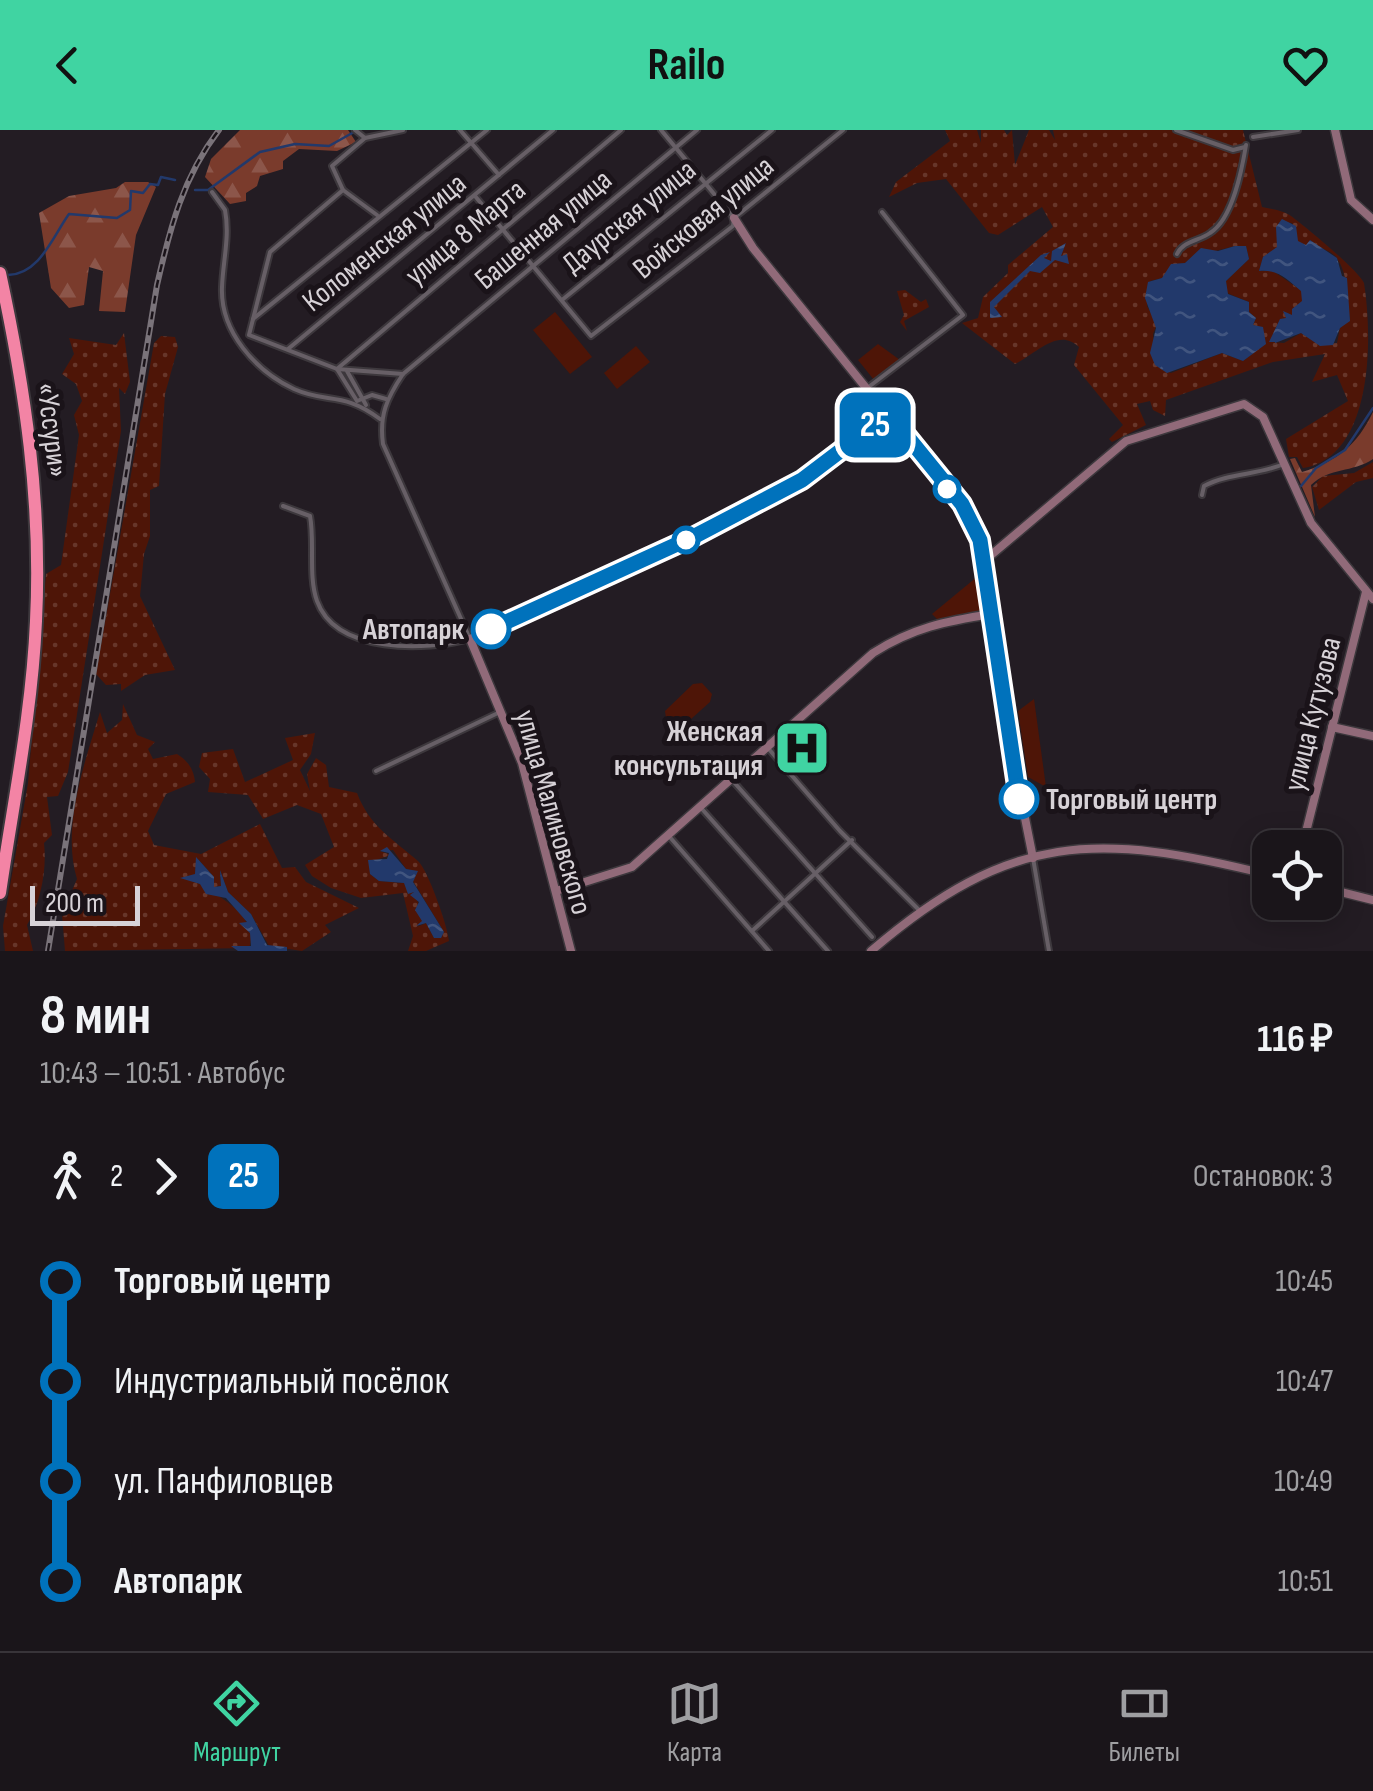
<!DOCTYPE html>
<html lang="ru">
<meta charset="utf-8">
<style>
body{margin:0;font-family:"Sofia Sans Condensed",sans-serif;background:#231e23;color:#f1f3f6;height:100vh;display:flex;flex-direction:column;font-size:38px;white-space:nowrap}
*{box-sizing:border-box;margin:0}
p{font-size:32px;color:#9f9fa2}
.icon{flex:none;width:55px;height:55px;fill:none;stroke:currentColor;stroke-width:2;stroke-linecap:round;stroke-linejoin:round}
.map{position:relative;height:821px;overflow:hidden}
.drawer{display:flex;flex-direction:column;background:#1a151a;flex:1}
.drawer>*{flex:none}
.badge{padding:0 20px;border-radius:15px;font-size:35px;line-height:65px}
.fabs{position:absolute;left:1252px;top:700px;display:grid;gap:20px}
.fabs a{display:grid;place-items:center;width:90px;height:90px;border-radius:20px;background:#1a151a;box-shadow:0 5px 25px #0003,0 0 0 2px #383439;font-size:50px}
.scale{position:absolute;left:30px;bottom:25px;width:110px;box-sizing:border-box;padding-left:10px;border:5px solid #d7d2d7;border-top:0;font-size:28px;line-height:35px;white-space:nowrap;color:#d7d2d7;-webkit-text-stroke:8px #1a1319;paint-order:stroke}
.map>.badge{position:absolute;translate:-50% -50%;box-shadow:0 0 0 5px #fff}
.legs{display:flex;align-items:center;gap:15px;height:110px;padding:0 40px;font-size:32px}
.legs p{margin-inline-start:auto}
.overview{display:flex;align-items:center;justify-content:space-between;height:170px;padding:0 40px}
h1{font-size:55px;font-weight:700;line-height:75px}
ul{padding:0 40px;list-style:none}
li{display:flex;align-items:center;gap:35px;height:100px;font-size:38px}
li i{display:grid;place-items:center;width:15px;height:100%;margin:0 12px;background:currentColor}
li i::after{content:'';width:25px;height:25px;margin:-12px;border:8px solid;border-radius:50%;background:#1a151a}
li p{margin-inline-start:auto}
li:first-child i{background:linear-gradient(#0000 50%,currentColor 0)}
li:last-child i{background:linear-gradient(currentColor 50%,#0000 0)}
header{display:flex;justify-content:space-between;align-items:center;height:130px;padding:0 40px;background:#40d4a2;color:#111;font-size:45px;font-weight:700}
.tab-bar{display:flex;justify-content:space-around;align-items:center;height:140px;border-top:2px solid #383439;background:#1a151a;font-size:28px;color:#9f9fa2}
.tab-bar a{display:grid;justify-items:center;gap:5px}
.tab-bar .on{color:#40d4a2}
.map>svg:first-child{display:block}
.grass{fill:url(#grass-dots);fill-rule:evenodd}
.forest{fill:url(#forest-firs)}
.park{fill:#4e1507}
.water{fill:url(#water-ripples)}
.lines{fill:none;stroke-linecap:round;stroke-linejoin:round}
.stream{stroke:#22396b;stroke-width:2.5}
.street-casing{stroke:#3d383d;stroke-width:8}
.secondary-casing{stroke:#3d383d;stroke-width:11}
.highway-casing{stroke:#3d383d;stroke-width:16}
.street{stroke:#675f66;stroke-width:4}
.secondary{stroke:#916a79;stroke-width:8}
.highway{stroke:#f384a5;stroke-width:12}
.rail-casing{stroke:#7a737a;stroke-width:6}
.rail{stroke:#1a1319;stroke-width:2.5;stroke-dasharray:8;stroke-linecap:butt}
.line-1-casing{stroke:#fff;stroke-width:22}
.line-1{stroke:#0072bc;stroke-width:15}
.stop-1-dot{fill:#fff;stroke:#0072bc;stroke-width:5}
.labels{text-anchor:middle;stroke-width:10;stroke-linejoin:round;paint-order:stroke}
.street-label{font-size:30px;fill:#d7d2d7;stroke:#1a1319}
.stop-label{font-size:30px;font-weight:bold;fill:#d7d2d7;stroke:#1a1319;text-anchor:end}
.poi-label{font-size:30px;font-weight:bold;fill:#d7d2d7;stroke:#1a1319;text-anchor:end}
</style>
<header><svg class="icon" aria-label="back" viewBox="0 0 24 24"><path d="M15 5l-7 7 7 7"/></svg>Railo<svg class="icon" aria-label="heart" viewBox="0 0 24 24"><path d="M12 20l-8-8c-3-5 5-10 8-4 3-6 11-1 8 4z"/></svg></header>
<div class="map">
<svg width="1373" height="821" viewBox="0 0 1373 821">
<defs>
<pattern id="grass-dots" width="8" height="8" patternUnits="userSpaceOnUse" patternTransform="scale(2.5)"><rect width="8" height="8" fill="#4e1507"/><path d="M2 2h.1M6 6h.1" fill="none" stroke="#67362a" stroke-width="1.8" stroke-linecap="round"/></pattern>
<pattern id="forest-firs" width="22" height="20" patternUnits="userSpaceOnUse" patternTransform="scale(2.5)"><rect width="22" height="20" fill="#7a3b2c"/><path d="M5 1l3.5 6h-7zM16 11l3.5 6h-7z" fill="#8c564a"/></pattern>
<pattern id="water-ripples" width="26" height="14" patternUnits="userSpaceOnUse" patternTransform="scale(2.5)"><rect width="26" height="14" fill="#22396b"/><path d="M2 4q2-2 4 0t4 0M15 11q2-2 4 0t4 0" fill="none" stroke="#41557f"/></pattern>
</defs>
<rect width="100%" height="100%" fill="#231c23"/>
<!-- grass -->
<g class="grass">
<path d="M945,0h32l4,13v-13h23l3,5 5,-5 3,35 14,-35h20l6,10 -2,-10h190l19,77c10,2 22,4 29,9 15,11 67,54 73,67 9,56 9,174 -61,185l-6,-11h-8l-3,-18 62,-38 -11,-26 -25,7 13,-28 -52,8 -107,38 -1,16 -12,-6 -3,-9 -13,3 9,21 -34,17 -3,-3 14,-14 -49,-60 5,-18c-21,-20 -43,7 -64,17l-53,-41 16,-5 5,-21 25,-24v-8l45,-38 -11,-20 -44,28 -9,-2 -43,-54 -29,4 -28,14 7,-15 54,-41zM1283,92l9,1 6,19 10,6 2,-8c8,9 21,10 26,17 15,21 8,41 14,61l-10,10 -3,15 -17,2 -19,-12 -17,10 -12,-1 4,-15 11,-8 -3,-7 8,3 10,-10v-14l-29,-20h-14l4,-14 14,-7v-23zM1235,116h11l3,13 -23,22 1,12 22,9v10l7,6 -3,7 8,3 4,16 -22,17 -21,-8 -51,20 -15,-8 -3,-31 4,-10 -10,-18 3,-25 12,-3 10,-13 13,-2 16,-14 10,3z"/>
<polygon points="905,160 921,172 926,169 929,177 904,191 907,201 900,192 904,185 897,161"/>
<path d="M124,203l6,49 -5,12 -6,-6 2,43 -53,341 -10,24 -11,1 5,38 -8,8c3,27 -3,58 -17,82l6,26h-28l-2,-25 25,-143 18,-209 15,-9 18,-130 -5,-20 8,-14 -6,-17 -14,-10 12,-20 -5,-16 47,7z"/>
<polygon points="161,206 175,207 178,217 165,264 159,356 150,360 150,406 144,424 140,466 175,540 145,545 121,561 121,554 106,555 96,544 154,213"/>
<polygon points="1373,332 1373,348 1356,352 1319,380 1312,357 1323,346 1354,343"/>
<path d="M123,574l14,31 18,7 -7,7 5,10 24,-5c10,6 17,15 18,28l-29,12 -18,37 6,14 47,9 59,-30 22,44 13,-1 11,15 53,26 -34,17 6,7 -29,19 -33,-5 -18,-32 -23,-22 -8,-22 1,16 -7,1v-10l-16,-18 -3,15 -6,3c24,17 72,37 60,71l-184,3 -3,-37 15,-35c-16,-52 8,-117 23,-167l7,21 15,-13z"/>
<path d="M315,603l-4,21 -11,16 10,21 -3,-17 9,-16 10,7 3,22 28,6c13,34 36,46 61,68 10,9 30,66 31,80l-23,10h-18l5,-15 -10,-43 -42,5 -30,-10 -19,-12 -7,-11 29,-18 -13,-33 -24,-9 -34,14 -15,-24 -40,-3 2,-13 -11,-12 3,-14 31,-4 12,33 48,-22 -8,-22zM393,720l13,19 10,2 -3,10 31,51 -10,6 -8,-15 -9,4 6,-6 -8,-29 -6,1 -5,-10 -25,-2 -9,-7 3,-13 18,-6 -11,-4z"/>
</g>
<!-- forest -->
<g class="forest">
<polygon points="240,0 348,0 356,12 337,21 299,19 283,31 283,39 260,46 257,56 246,63 246,71 230,74 205,47 211,29"/>
<polygon points="125,52 148,52 156,57 136,105 125,182 99,181 103,141 89,137 84,175 69,178 51,158 39,83 69,66 116,58"/>
<path d="M1373,282v47c-21,14 -43,8 -62,26l4,32 -25,-58 5,-1 7,14c36,-11 55,-27 71,-60z"/>
</g>
<!-- park -->
<g class="park">
<polygon points="555,182 592,227 570,244 533,200"/>
<polygon points="878,214 900,230 874,250 858,230"/>
<polygon points="636,216 650,232 617,259 604,243"/>
<polygon points="978,446 983,482 938,490 932,484"/>
<polygon points="702,553 712,564 710,572 681,598 667,595 665,581 693,554"/>
<polygon points="1034,569 1046,657 1028,647 1018,581"/>
</g>
<!-- water -->
<g class="water">
<path d="M1282,89l14,7 2,15 8,4 4,-5 27,18 5,18 5,2 3,43 -10,7 -7,17 -13,1 -19,-13 -26,10v-1h-6l11,-23 6,-1 -3,-7 9,4v-6l10,-8 -1,-10c-13,-10 -21,-22 -42,-20l4,-14 14,-10 -1,-20z"/>
<polygon points="1066,113 1061,126 1067,124 1069,134 1055,130 1040,143 1030,141 994,177 1002,187 990,188 990,172 1041,125 1050,122 1044,128 1051,131 1052,121"/>
<polygon points="1235,116 1246,116 1249,129 1226,151 1228,164 1249,172 1249,182 1256,188 1253,195 1263,197 1266,214 1243,231 1222,223 1167,243 1155,235 1150,223 1156,198 1145,168 1148,152 1162,148 1171,134 1185,133 1201,118 1218,121"/>
<polygon points="387,717 406,739 418,741 413,752 444,802 441,808 434,808 426,793 416,796 422,791 415,780 419,772 410,765 414,762 408,764 404,753 379,751 370,744 368,730 387,729 389,723 380,721"/>
<polygon points="196,727 214,747 214,757 221,756 220,740 228,762 251,784 267,815 287,817 287,821 238,821 231,816 251,816 250,803 239,793 247,792 226,768 206,764 200,754 180,748 195,744"/>
</g>
<g class="lines">
<!-- stream -->
<g class="stream">
<polyline points="195,60 208,60 260,22 295,14 329,16 354,2"/>
<path d="M8,145c32,-1 45,-39 61,-61l48,4 13,-8 1,-19 12,2 7,-9 8,1 3,-8 14,3"/>
<polyline points="1301,356 1316,338 1345,320 1373,278"/>
</g>
<!-- street casing -->
<g class="street-casing">
<g id="street">
<polyline points="355,0 365,8 403,0"/>
<polyline points="460,0 499,45"/>
<polyline points="661,0 734,88"/>
<polyline points="1176,0 1233,20 1245,17"/>
<polyline points="1253,7 1298,0"/>
<polyline points="343,60 332,36 365,8"/>
<path d="M212,62l13,18c5,26 -2,51 -3,77 -2,45 34,84 72,102 33,15 49,2 86,30"/>
<polyline points="475,66 591,206 733,96 734,88 843,0"/>
<polyline points="377,85 343,60 270,122 249,205 337,239 403,244"/>
<path d="M1177,124c6,-13 22,-13 33,-21 23,-14 32,-64 36,-88"/>
<polyline points="562,170 772,0"/>
<polyline points="253,189 487,0"/>
<polyline points="288,219 553,0"/>
<polyline points="347,241 366,275"/>
<polyline points="866,259 963,185 882,82"/>
<polyline points="386,269 372,265 357,271 337,239 621,0"/>
<path d="M1202,365l2,-9c24,-13 54,-11 80,-22"/>
<path d="M283,376l27,10c5,26 -2,60 7,85 19,53 109,50 153,38l-87,-195c-4,-29 4,-46 20,-70l294,-244"/>
<polyline points="767,617 840,701 919,780"/>
<polyline points="376,641 498,583"/>
<polyline points="732,650 872,807"/>
<polyline points="702,679 828,821"/>
<polyline points="668,705 769,821"/>
<polyline points="1033,728 1049,821"/>
<polyline points="752,801 852,710"/>
</g>
</g>
<!-- secondary casing -->
<g class="secondary-casing">
<g id="secondary">
<polyline points="1335,0 1351,70 1373,90"/>
<polyline points="734,88 753,118 968,384 984,431 1013,628 1033,728"/>
<polyline points="984,431 1126,311 1244,274 1263,287 1311,393 1373,469"/>
<polyline points="1332,597 1373,606"/>
<polyline points="1302,718 1366,462"/>
<polyline points="1325,758 1373,770"/>
<path d="M556,761l76,-24 241,-214c39,-25 73,-32 119,-39"/>
<polyline points="571,821 522,633 470,509 778,363 834,329 889,284"/>
<path d="M871,821c140,-120 226,-119 399,-76"/>
</g>
</g>
<!-- highway casing -->
<g class="highway-casing">
<path id="highway" d="M0,143c25,116 42,229 36,348 -4,92 -23,182 -36,272"/>
</g>
<!-- street -->
<use href="#street" class="street"/>
<!-- secondary -->
<use href="#secondary" class="secondary"/>
<!-- highway -->
<use href="#highway" class="highway"/>
<!-- rail casing -->
<g class="rail-casing">
<path id="rail" d="M48,821l109,-666c13,-57 26,-108 62,-155"/>
</g>
<!-- rail -->
<use href="#rail" class="rail"/>
</g>
<g class="lines">
<!-- line-1 casing -->
<g class="line-1-casing">
<polyline id="line-1" points="491,499 695,406 802,350 889,284 962,374 980,410 1019,669"/>
</g>
<!-- line-1 -->
<use href="#line-1" class="line-1"/>
</g>
<!-- icons -->
<defs>
<g id="hospital-square" transform="scale(2.875)"><rect x="-9" y="-9" width="18" height="18" rx="4" fill="#40d4a2" stroke="#1a1319"/><path d="M-5-5h3v3.5h4V-5h3V5h-3V1.5h-4V5h-3Z" fill="#111"/></g>
</defs>
<g fill-rule="evenodd">
<use href="#hospital-square" x="802" y="618"/>
</g>
<!-- markers -->
<g class="stop-1-dot">
<circle cx="947" cy="359" r="12"/>
<circle cx="686" cy="410" r="12"/>
<circle cx="491" cy="499" r="18"/>
<circle cx="1019" cy="669" r="18"/>
</g>
<g class="labels">
<!-- street labels -->
<g class="street-label">
<text transform="translate(629 86) rotate(-39)" y="10">Даурская улица</text>
<text transform="translate(703 87) rotate(-40)" y="10">Войсковая улица</text>
<text transform="translate(543 99) rotate(-40)" y="10">Башенная улица</text>
<text transform="translate(465 102) rotate(-40)" y="10">улица 8 Марта</text>
<text transform="translate(384 112) rotate(-39)" y="10">Коломенская улица</text>
<text transform="translate(53 300) rotate(83)" y="10">«Уссури»</text>
<text transform="translate(1312 584) rotate(-76)" y="10">улица Кутузова</text>
<text transform="translate(554 682) rotate(74)" y="10">улица Малиновского</text>
</g>
<!-- stop labels -->
<g class="stop-label">
<text x="464" y="509">Автопарк</text>
<text x="1046" y="679" text-anchor="start">Торговый центр</text>
</g>
<!-- poi labels -->
<g class="poi-label">
<text x="763" y="611">Женская<tspan x="763" dy="34">консультация</tspan></text>
</g>
</g>
</svg>
<div class="fabs">
<a><svg class="icon" aria-label="locate" viewBox="0 0 24 24"><circle cx="12" cy="12" r="6"/><path d="M12 2v4M12 18v4M2 12h4M18 12h4"/></svg></a>
</div>
<div class="scale">200 m</div>
<b class="badge" style="left:875px;top:295px;background:#0072bc;color:#fff">25</b>
</div>
<section class="drawer">
<div class="overview"><div><h1>8 мин</h1><p>10:43 – 10:51 · Автобус</p></div><b>116 ₽</b></div>
<div class="legs"><svg class="icon" aria-label="walk" viewBox="0 0 24 24"><circle cx="13" cy="4" r="2"/><path d="M13 8l-2 6 4 7M11 14l-3 7M7 12l3-4h3l4 4"/></svg>2<svg class="icon" aria-label="forward" viewBox="0 0 24 24"><path d="M9 5l7 7-7 7"/></svg><b class="badge" style="background:#0072bc;color:#fff">25</b><p>Остановок: 3</p></div>
<ul>
<li><i style="color:#0072bc"></i><b>Торговый центр</b><p>10:45</p></li>
<li><i style="color:#0072bc"></i><span>Индустриальный посёлок</span><p>10:47</p></li>
<li><i style="color:#0072bc"></i><span>ул. Панфиловцев</span><p>10:49</p></li>
<li><i style="color:#0072bc"></i><b>Автопарк</b><p>10:51</p></li>
</ul>
</section>
<nav class="tab-bar">
<a class="on"><svg class="icon" aria-label="directions" viewBox="0 0 24 24"><path d="M12 3l9 9-9 9-9-9zM9 14v-3h6M13 9l2 2-2 2"/></svg>Маршрут</a>
<a><svg class="icon" aria-label="map" viewBox="0 0 24 24"><path d="M3 6l6-2 6 2 6-2v14l-6 2-6-2-6 2zM9 4v14M15 6v14"/></svg>Карта</a>
<a><svg class="icon" aria-label="tickets" viewBox="0 0 24 24"><path d="M3 7h18v10H3zM15 7v10"/></svg>Билеты</a>
</nav>
